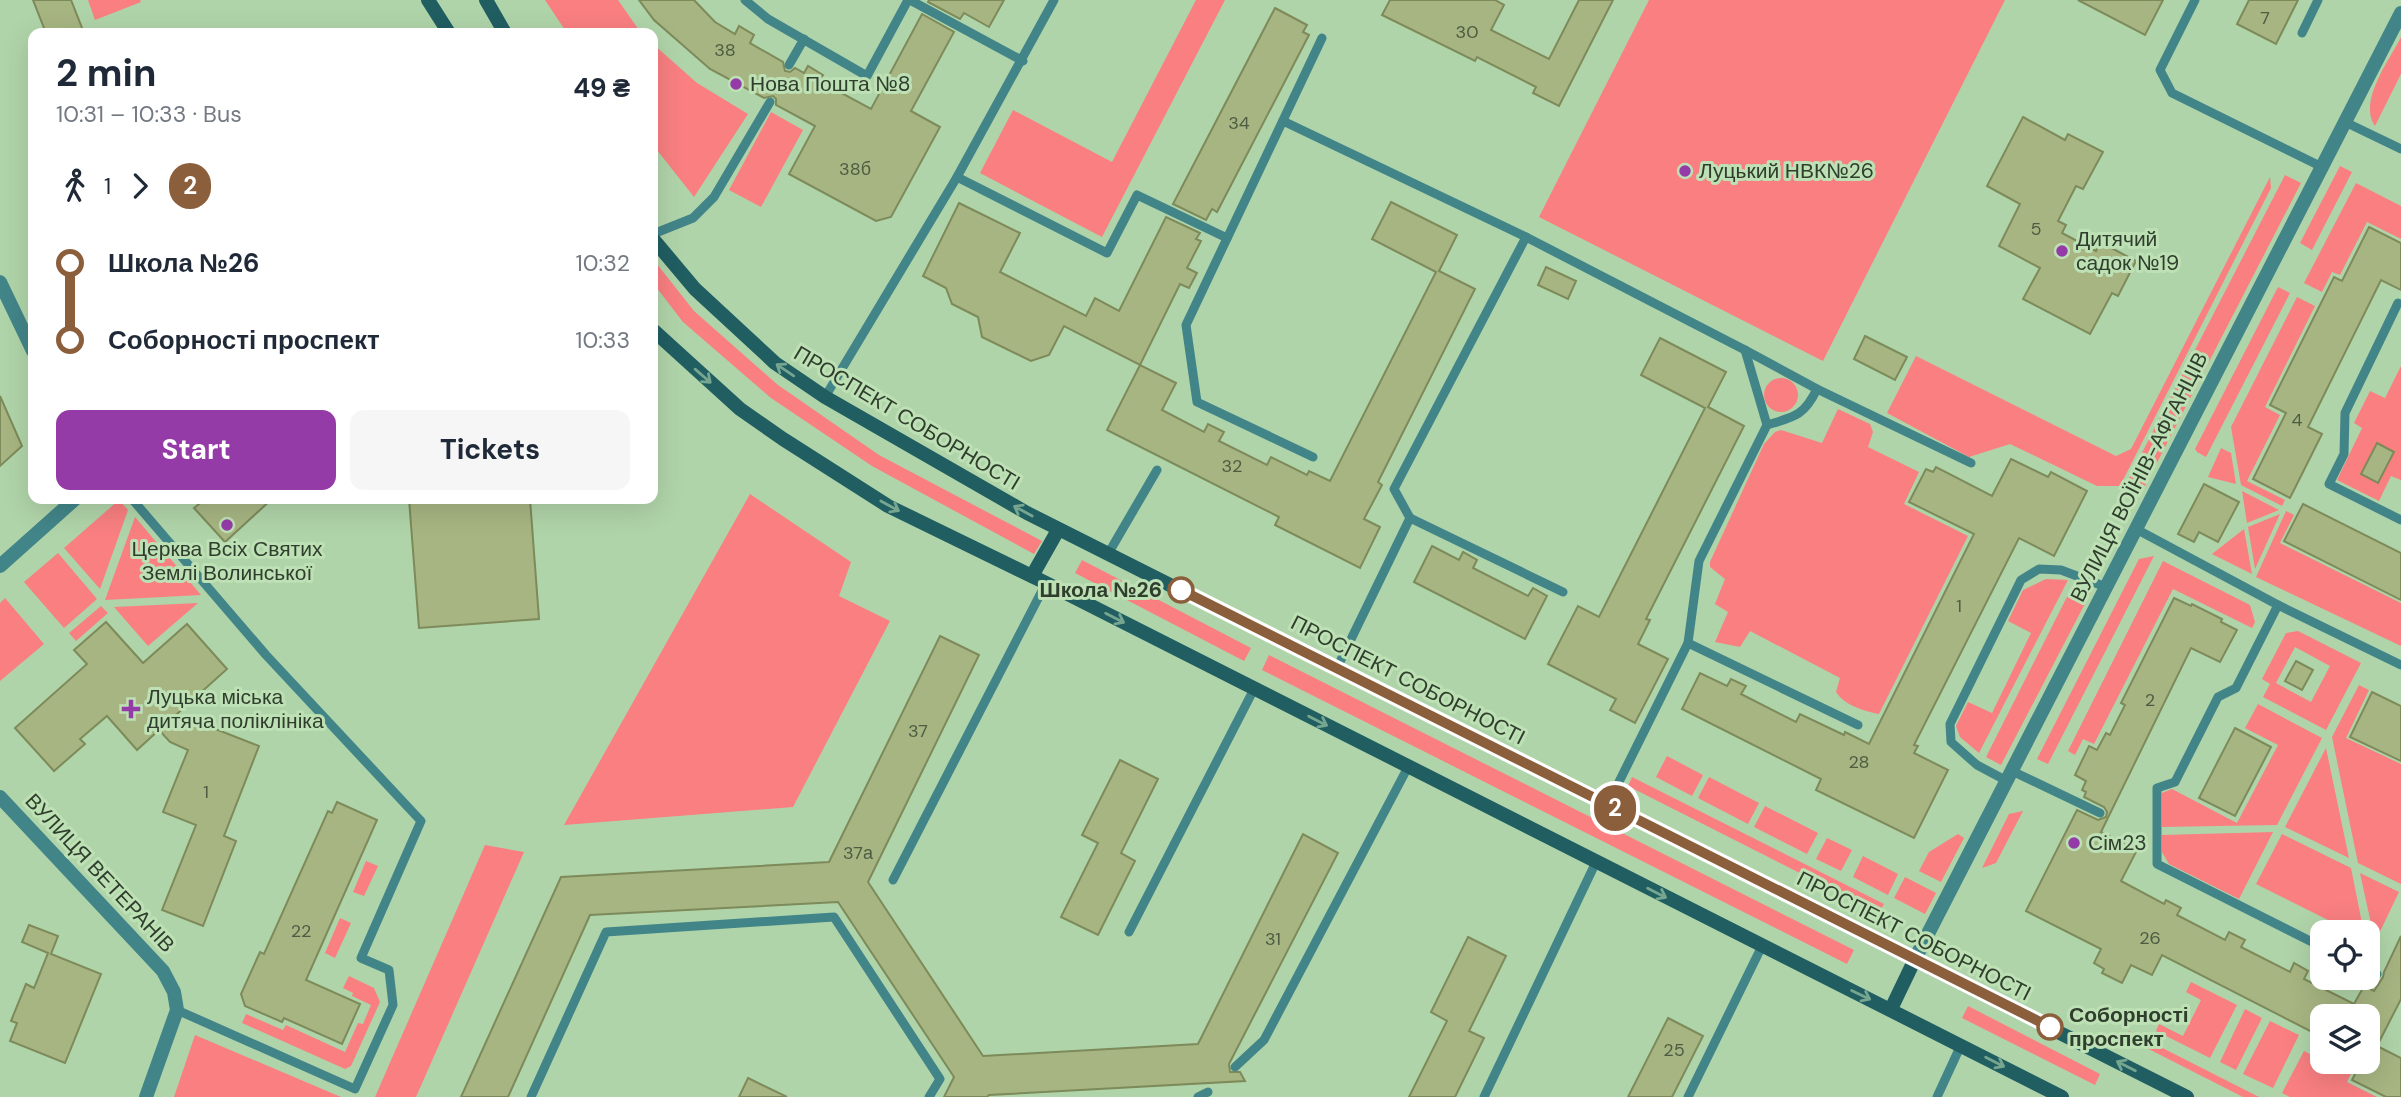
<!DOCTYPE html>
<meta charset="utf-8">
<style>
body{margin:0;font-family:"DM Sans",sans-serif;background:#f6f6f7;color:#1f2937;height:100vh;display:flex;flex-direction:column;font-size:26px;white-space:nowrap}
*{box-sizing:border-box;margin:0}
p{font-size:23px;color:#747a83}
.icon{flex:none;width:38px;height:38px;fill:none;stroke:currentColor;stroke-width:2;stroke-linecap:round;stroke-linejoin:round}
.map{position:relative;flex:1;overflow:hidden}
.sheet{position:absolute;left:28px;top:28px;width:630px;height:476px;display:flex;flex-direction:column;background:#fff;border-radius:14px;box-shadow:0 7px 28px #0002}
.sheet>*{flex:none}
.badge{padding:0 14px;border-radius:23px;font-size:24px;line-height:46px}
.controls{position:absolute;left:2310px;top:920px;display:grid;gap:14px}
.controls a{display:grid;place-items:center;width:70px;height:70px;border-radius:14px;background:#fff;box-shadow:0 7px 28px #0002;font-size:35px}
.map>.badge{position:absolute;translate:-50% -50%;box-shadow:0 0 0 4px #fff}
.legs{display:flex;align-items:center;gap:10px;height:77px;padding:0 28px;font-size:23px}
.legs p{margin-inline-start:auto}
.overview{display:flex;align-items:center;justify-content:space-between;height:119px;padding:0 28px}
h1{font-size:38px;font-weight:700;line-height:52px}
.primary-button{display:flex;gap:14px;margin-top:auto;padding:14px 28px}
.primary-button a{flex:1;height:80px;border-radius:14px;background:#953ba7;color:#fff;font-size:28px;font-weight:700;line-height:80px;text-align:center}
.primary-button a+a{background:#f6f6f7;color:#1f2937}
ul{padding:0 28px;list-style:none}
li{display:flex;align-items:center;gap:24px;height:77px;font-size:26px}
li i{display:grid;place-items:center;width:10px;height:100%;margin:0 9px;background:currentColor}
li i::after{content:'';width:18px;height:18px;margin:-9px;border:5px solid;border-radius:50%;background:#fff}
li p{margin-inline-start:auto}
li:first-child i{background:linear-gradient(#0000 50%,currentColor 0)}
li:last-child i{background:linear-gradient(currentColor 50%,#0000 0)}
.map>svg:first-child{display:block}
.green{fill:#f97f81;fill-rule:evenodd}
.building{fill:#a7b582;stroke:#7d8a59;stroke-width:2}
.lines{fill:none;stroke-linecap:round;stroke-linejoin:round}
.service{stroke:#428589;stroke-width:9}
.minor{stroke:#428589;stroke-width:14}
.tertiary{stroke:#428589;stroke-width:14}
.secondary{stroke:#205e62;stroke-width:14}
.oneway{stroke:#76a690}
.line-1-casing{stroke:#fff;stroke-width:16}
.line-1{stroke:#8b5e3c;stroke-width:10}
.poi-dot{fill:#953ba7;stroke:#bde1b5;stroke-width:2.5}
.stop-1-dot{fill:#fff;stroke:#8b5e3c;stroke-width:3.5}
.labels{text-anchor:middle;stroke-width:6;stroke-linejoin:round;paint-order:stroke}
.number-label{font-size:18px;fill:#4e5c42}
.poi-label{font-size:21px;fill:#303e2d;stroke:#bde1b5;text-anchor:start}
.street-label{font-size:21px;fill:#303e2d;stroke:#bde1b5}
.stop-label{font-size:21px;font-weight:bold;fill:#303e2d;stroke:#bde1b5;text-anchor:end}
</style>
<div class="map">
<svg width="2401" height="1097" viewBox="0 0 2401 1097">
<rect width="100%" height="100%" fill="#b0d4a9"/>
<!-- green -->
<g class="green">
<polygon points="88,0 140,0 141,2 95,20"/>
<polygon points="545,0 618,0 641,33 567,33"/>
<polygon points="1196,0 1225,0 1102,237 980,173 1013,110 1112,162"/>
<polygon points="1649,0 2005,0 1823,361 1539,217"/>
<path d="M2401,37v37l-26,52c-17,-25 14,-65 26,-89z"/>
<polygon points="653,44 697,83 748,114 694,197 653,145"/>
<polygon points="771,112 803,130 761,207 729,190"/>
<polygon points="2340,166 2352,172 2312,250 2300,243"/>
<polygon points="2285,175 2301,183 2145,486 2129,478"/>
<polygon points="2270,177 2271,188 2120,486 2097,486 2010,444 1969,457 1887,413 1916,356 2116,456 2131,449"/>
<polygon points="2356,183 2401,206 2401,239 2367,222 2340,275 2332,272 2322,292 2304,283"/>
<polygon points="653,259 694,311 778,385 879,455 1042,541 1034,554 872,466 771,398 683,322 653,283"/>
<polygon points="2278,287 2290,293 2206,457 2197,452 2195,449"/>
<polygon points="2297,297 2315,306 2265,407 2280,415 2247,481 2285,500 2282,506 2241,485 2231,427"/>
<polygon points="2401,366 2401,480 2391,476 2379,501 2337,480 2362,428 2354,423 2370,391 2385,398"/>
<circle cx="1781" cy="395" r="17"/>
<path d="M1838,409l32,15 3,8 -5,15 51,25 -15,32 64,32 -89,178c-15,-3 -35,-9 -43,-22l4,-14 -90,-47 -10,16 -25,-5 13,-30 -13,-8 10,-25 -15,-12v-5l54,-118 11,-12 6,-2 41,13z"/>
<polygon points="2221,448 2231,453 2236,484 2208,477"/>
<polygon points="2242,491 2279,510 2247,523"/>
<polygon points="750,494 851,562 839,596 890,621 793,807 564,825"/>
<polygon points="119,500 128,510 100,589 64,548"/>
<polygon points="2286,511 2294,515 2280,543 2401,603 2401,646 2256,577"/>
<polygon points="2280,514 2255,569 2248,527"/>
<polygon points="135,517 201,595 105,600"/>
<polygon points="2244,529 2252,574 2212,554"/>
<polygon points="58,553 97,599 64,628 24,582"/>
<polygon points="2154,556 2048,764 2037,759 2139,559"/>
<polygon points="1082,560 1251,648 1244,661 1075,573"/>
<polygon points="2163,561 2250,605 2255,622 2252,628 2173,589 2094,744 2083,739 2075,755 2068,751"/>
<polygon points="2046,579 2068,580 1979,753 1960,737 1956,726 1968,702 1992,713 2031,633 2008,621 2023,590"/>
<polygon points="2074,583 2091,592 2001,765 1986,757"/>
<polygon points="5,598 44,644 0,681 0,603"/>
<polygon points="198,603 148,646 114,607"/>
<polygon points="101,606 108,613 76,641 69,633"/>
<path d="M2298,631l63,32 -35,67 -63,-33 7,-13 -8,-5 24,-46zM2295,647l35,19 -19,36 -35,-19z"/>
<polygon points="1269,655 1854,950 1847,964 1262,670"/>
<polygon points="2359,685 2369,690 2346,738 2401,764 2401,884 2358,863 2332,737"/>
<polygon points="2258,704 2322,738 2277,825 2162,827 2162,793 2172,789 2237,823 2278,745 2245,728"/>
<polygon points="2326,748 2349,858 2285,827"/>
<polygon points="1667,756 1703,775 1692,796 1656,777"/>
<polygon points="1632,777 1884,904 1879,913 1628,786"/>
<polygon points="1709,777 1759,803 1748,824 1698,798"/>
<polygon points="1765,806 1818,833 1807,854 1754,827"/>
<polygon points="2023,811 1996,863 1982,868 2009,814"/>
<polygon points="2273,832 2239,899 2169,864 2162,852 2162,835"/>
<polygon points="1958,834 1964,838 1941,882 1919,871 1929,852"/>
<polygon points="2282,834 2351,868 2364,933 2354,933 2256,884"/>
<polygon points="1827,838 1852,850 1841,871 1816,859"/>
<polygon points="485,845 524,852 416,1097 375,1097"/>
<polygon points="1863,856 1898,874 1888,895 1853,877"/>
<polygon points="366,861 378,866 364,896 353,892"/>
<polygon points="2360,873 2399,892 2375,942"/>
<polygon points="1905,877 1936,893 1925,914 1894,898"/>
<polygon points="340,918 351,923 335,958 325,953"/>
<polygon points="349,976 374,988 380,1002 351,1066 345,1069 242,1023 246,1014 283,1030 286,1025 345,1052 358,1023 363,1024 371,1005 352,996 353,993 343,988"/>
<polygon points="2191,982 2237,1005 2210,1058 2156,1031 2159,1024 2183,1036 2201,1000 2186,992"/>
<polygon points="1968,1006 2100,1074 2095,1085 1962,1018"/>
<polygon points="2245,1009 2262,1018 2236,1070 2220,1062"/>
<polygon points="2270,1021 2299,1035 2273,1088 2243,1074"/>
<polygon points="2129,1031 2259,1097 2243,1097 2125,1037"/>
<polygon points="195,1035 341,1097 174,1097"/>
<polygon points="2304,1051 2322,1060 2322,1062 2351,1074 2347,1082 2377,1097 2290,1097 2282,1093"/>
</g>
<!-- building -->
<g class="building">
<polygon points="33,0 71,0 84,33 46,33"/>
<polygon points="639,0 694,0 715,22 735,34 739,26 754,35 750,43 783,62 785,71 790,72 795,68 804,73 808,66 823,75 819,81 871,109 922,14 954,32 911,111 940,127 891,217 876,221 789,174 815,126 776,105 776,99 773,96 764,98 710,69 654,20"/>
<polygon points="929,0 1004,0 989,27 964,13 960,19 928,2"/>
<polygon points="1390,0 1495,0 1504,5 1491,30 1549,59 1579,0 1613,0 1559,106 1533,93 1536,87 1477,57 1475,61 1382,15"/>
<polygon points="2078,0 2163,0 2145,35"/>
<polygon points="2249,0 2298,0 2276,44 2237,24"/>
<polygon points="1275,8 1307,25 1303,32 1309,35 1217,212 1212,209 1206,220 1173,204"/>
<polygon points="2023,117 2065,140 2068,134 2103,152 2083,189 2076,186 2058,221 2066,225 2062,233 2096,251 2100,242 2136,261 2118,296 2112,293 2090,334 2023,299 2040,268 1999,246 2020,204 1987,186"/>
<polygon points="1391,202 1457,235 1439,271 1475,289 1378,482 1382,485 1364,519 1380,527 1360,568 1275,525 1279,517 1107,430 1140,365 1176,383 1162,410 1204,432 1208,424 1224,432 1219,441 1267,465 1271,457 1307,475 1309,471 1330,481 1436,272 1372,239"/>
<polygon points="959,203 1020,233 1000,272 1086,316 1095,298 1119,311 1166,217 1200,233 1196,239 1201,241 1187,268 1197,273 1189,288 1180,284 1140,365 1064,326 1049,355 1031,361 982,337 978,317 952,304 946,288 923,276"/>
<polygon points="2369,227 2401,243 2401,290 2381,280 2308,427 2322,434 2290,498 2253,479 2286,413 2270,405 2334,277 2342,281"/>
<polygon points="1546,267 1576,281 1568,299 1538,285"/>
<polygon points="1865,336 1907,357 1895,380 1854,359"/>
<polygon points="1660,338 1726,372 1708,407 1744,426 1646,619 1650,620 1638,644 1668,659 1635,723 1610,710 1616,699 1548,664 1578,606 1599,617 1705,408 1641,375"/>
<polygon points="0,396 22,446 0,466"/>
<polygon points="2377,443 2394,452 2378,483 2361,474"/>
<polygon points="2011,459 2048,477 2051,472 2087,491 2054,556 2019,538 1914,745 1918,746 1914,753 1948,770 1914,838 1816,790 1821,779 1682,709 1700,673 1727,686 1731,679 1746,686 1741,694 1796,722 1800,714 1844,735 1845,732 1869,744 1974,534 1909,502 1926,469 1933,472 1936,467 1992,496"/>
<polygon points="2204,484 2239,502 2218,542 2199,532 2194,542 2178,534"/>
<polygon points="205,499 272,499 225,542 194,508"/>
<polygon points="409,499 530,499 539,619 419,628"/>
<polygon points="2303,504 2401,553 2401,600 2284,541"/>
<polygon points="1432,546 1459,560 1463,552 1477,560 1473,568 1528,596 1533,588 1547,596 1525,639 1414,582"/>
<polygon points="2174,598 2191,606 2192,604 2222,619 2221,622 2237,630 2220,662 2191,648 2101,832 2137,850 2121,881 2164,904 2166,900 2181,908 2177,915 2225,940 2229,932 2245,940 2241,947 2290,972 2294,963 2308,971 2304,979 2354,1004 2364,986 2374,991 2383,977 2384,972 2401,936 2401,999 2377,1046 2401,1058 2401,1097 2386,1097 2352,1080 2361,1062 2368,1062 2368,1017 2322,1017 2322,1037 2162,955 2152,975 2131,965 2122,983 2102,973 2104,969 2094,963 2101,949 2026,911 2077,810 2098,820 2106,817 2107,812 2104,807 2084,797 2086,792 2082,790 2086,781 2075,775 2089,746 2097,750 2106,733 2110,735 2125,705 2121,703"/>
<polygon points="106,622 143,663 187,624 227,669 177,714 259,746 224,836 236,841 203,926 162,910 196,825 163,812 188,750 170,742 159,730 137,750 107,716 80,739 85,744 54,771 15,728 87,664 74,650"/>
<polygon points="940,636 979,655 868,882 983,1056 1198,1044 1303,834 1338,853 1229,1064 1230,1072 1240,1072 1245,1081 989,1095 987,1097 944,1097 954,1077 838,902 590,915 508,1097 461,1097 561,877 829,862"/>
<polygon points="2296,661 2313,670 2302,690 2285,681"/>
<polygon points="2372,692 2401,706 2401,761 2350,737"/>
<polygon points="2235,728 2271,747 2235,816 2199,798"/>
<polygon points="1120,760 1158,779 1121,853 1135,861 1098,935 1061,917 1098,843 1082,835"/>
<polygon points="337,802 377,820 306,980 360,1004 342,1044 284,1018 282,1022 245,1006 241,994 260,952 264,954 328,811 332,813"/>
<polygon points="29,925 58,936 51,954 101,974 65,1063 10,1041 17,1023 11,1021 26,984 34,988 48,953 22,942"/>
<polygon points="1468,937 1506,956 1469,1031 1484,1038 1455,1097 1409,1097 1447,1021 1431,1012"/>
<polygon points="1668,1018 1703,1036 1672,1097 1628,1097"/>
<polygon points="748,1078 787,1097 739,1097"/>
</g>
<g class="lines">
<!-- service -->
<g class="service">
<polyline points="745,0 768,19 867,76 908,0"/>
<polyline points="910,0 1023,61"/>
<polyline points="2195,0 2160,70 2172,93 2322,167"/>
<polyline points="2302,33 2318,0"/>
<polyline points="789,65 804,39"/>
<polyline points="1283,121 1526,237 1745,350 1817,389 1971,463"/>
<polyline points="2345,122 2401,149"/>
<polyline points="957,177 1107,253 1137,195 1227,238"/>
<polyline points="653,234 693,218 714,197 770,102"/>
<polyline points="2398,303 2345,413 2344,454 2329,484 2401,520"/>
<polyline points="1745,350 1767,425"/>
<polyline points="825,397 957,177 1054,0"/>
<polyline points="1313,457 1197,402 1186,325 1322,38"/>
<polyline points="132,499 266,655 421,821 361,958 389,970 393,1005 355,1089 177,1010"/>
<polyline points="1410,518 1563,592"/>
<polyline points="2136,529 2278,605 2401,665"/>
<polyline points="1108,554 1157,470"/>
<polyline points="2278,605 2236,688 2218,697 2175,782 2157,788 2157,864 2322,947"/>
<polyline points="1688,643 1858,725"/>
<polyline points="1337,668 1410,518 1394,489 1526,237"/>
<polyline points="2012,771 2100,813"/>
<polyline points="2007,781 1977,765 1951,742 1950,724 2021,580 2039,569 2061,570 2106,587"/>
<path d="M1608,804l80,-161 11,-82 68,-136c27,-8 37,-9 50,-36"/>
<polyline points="893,880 1046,583"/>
<polyline points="1129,932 1254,689"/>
<polyline points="2368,969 2377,974"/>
<polyline points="1235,1067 1264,1040 1408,767"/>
<polyline points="531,1097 606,932 834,917 940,1079 929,1097"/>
<polyline points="1198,1097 1208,1092"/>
<polyline points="1484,1097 1596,862"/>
<polyline points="1688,1097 1762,946"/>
<polyline points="1937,1097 1961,1045"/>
</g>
<!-- minor -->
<g class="minor">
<polyline points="0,282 33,351"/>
<polyline points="0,797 163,971 174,992 177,1010 146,1097"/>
<polyline points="1915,959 2401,13"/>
</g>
<!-- tertiary -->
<polyline class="tertiary" points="0,566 75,499"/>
<!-- secondary -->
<g class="secondary">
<polyline points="428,0 449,33"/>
<polyline points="486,0 505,33"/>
<polyline points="653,239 695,289 775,363 825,397 1027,513 2187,1097"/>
<polyline points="653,330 740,409 783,439 888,506 1046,583 2062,1097"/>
<polyline points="1032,576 1058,530"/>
<polyline points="1891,1009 1915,959"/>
</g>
</g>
<!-- one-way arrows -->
<defs><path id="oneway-shaft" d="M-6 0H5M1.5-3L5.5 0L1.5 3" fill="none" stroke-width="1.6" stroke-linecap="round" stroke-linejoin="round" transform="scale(1.75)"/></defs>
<g class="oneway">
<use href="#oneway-shaft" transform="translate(785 370) rotate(-146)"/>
<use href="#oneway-shaft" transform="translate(703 376) rotate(41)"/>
<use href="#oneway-shaft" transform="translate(890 506) rotate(29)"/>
<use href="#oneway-shaft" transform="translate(1023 511) rotate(-151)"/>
<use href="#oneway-shaft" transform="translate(1115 618) rotate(27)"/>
<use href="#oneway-shaft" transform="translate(1318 721) rotate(27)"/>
<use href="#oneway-shaft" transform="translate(1657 893) rotate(27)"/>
<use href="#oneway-shaft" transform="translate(1861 995) rotate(26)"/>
<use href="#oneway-shaft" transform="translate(1995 1062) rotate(27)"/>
<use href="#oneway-shaft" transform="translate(2126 1066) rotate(-153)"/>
</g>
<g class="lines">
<!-- line-1 casing -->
<g class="line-1-casing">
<polyline id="line-1" points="1181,590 2050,1027"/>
</g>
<!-- line-1 -->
<use href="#line-1" class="line-1"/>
</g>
<!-- markers -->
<g class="poi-dot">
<circle cx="736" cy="84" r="7"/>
<circle cx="1685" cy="171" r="7"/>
<circle cx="2062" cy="251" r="7"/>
<circle cx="227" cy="525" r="7"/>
<path d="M127.5 698.5h7v7h7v7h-7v7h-7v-7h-7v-7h7z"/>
<circle cx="2074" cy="843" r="7"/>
</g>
<g class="stop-1-dot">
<circle cx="1181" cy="590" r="12"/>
<circle cx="2050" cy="1027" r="12"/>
</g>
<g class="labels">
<!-- number labels -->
<g class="number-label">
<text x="2265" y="24">7</text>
<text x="1467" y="38">30</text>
<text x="725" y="56">38</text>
<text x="1239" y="129">34</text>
<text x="855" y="175">38б</text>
<text x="2036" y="235">5</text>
<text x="2297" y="426">4</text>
<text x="1232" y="472">32</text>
<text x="1959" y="612">1</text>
<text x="2150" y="706">2</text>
<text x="918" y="737">37</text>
<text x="1859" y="768">28</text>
<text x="206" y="798">1</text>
<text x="858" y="859">37а</text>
<text x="301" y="937">22</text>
<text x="2150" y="944">26</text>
<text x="1273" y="945">31</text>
<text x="1674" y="1056">25</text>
</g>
<!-- poi labels -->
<g class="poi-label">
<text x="750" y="91">Нова Пошта №8</text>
<text x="1699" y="178">Луцький НВК№26</text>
<text x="2076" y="246">Дитячий<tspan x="2076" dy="24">садок №19</tspan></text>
<text x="227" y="556" text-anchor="middle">Церква Всіх Святих<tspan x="227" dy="24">Землі Волинської</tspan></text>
<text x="147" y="704">Луцька міська<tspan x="147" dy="24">дитяча поліклініка</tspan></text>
<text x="2088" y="850">Сім23</text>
</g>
<!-- street labels -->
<g class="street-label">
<text transform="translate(907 418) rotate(31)" y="7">ПРОСПЕКТ СОБОРНОСТІ</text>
<text transform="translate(2139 477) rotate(-63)" y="7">ВУЛИЦЯ ВОЇНІВ-АФГАНЦІВ</text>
<text transform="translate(1408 680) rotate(27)" y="7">ПРОСПЕКТ СОБОРНОСТІ</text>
<text transform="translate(100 873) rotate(47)" y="7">ВУЛИЦЯ ВЕТЕРАНІВ</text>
<text transform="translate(1914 936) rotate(27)" y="7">ПРОСПЕКТ СОБОРНОСТІ</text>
</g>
<!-- stop labels -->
<g class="stop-label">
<text x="1162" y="597">Школа №26</text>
<text x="2069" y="1022" text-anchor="start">Соборності<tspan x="2069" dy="24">проспект</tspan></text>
</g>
</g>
</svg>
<div class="controls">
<a><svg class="icon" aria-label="locate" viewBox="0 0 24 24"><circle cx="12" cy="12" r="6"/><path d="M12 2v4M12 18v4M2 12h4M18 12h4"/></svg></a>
<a><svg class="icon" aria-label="layers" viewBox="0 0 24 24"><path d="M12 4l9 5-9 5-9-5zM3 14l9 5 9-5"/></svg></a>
</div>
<b class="badge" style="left:1615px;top:808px;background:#8b5e3c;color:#fff">2</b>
<section class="sheet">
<div class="overview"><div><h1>2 min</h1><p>10:31 – 10:33 · Bus</p></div><b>49 ₴</b></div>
<div class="legs"><svg class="icon" aria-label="walk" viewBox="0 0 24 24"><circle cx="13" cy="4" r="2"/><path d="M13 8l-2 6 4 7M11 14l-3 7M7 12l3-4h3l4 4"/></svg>1<svg class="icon" aria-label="forward" viewBox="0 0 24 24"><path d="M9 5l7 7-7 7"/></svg><b class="badge" style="background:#8b5e3c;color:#fff">2</b></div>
<ul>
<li><i style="color:#8b5e3c"></i><b>Школа №26</b><p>10:32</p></li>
<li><i style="color:#8b5e3c"></i><b>Соборності проспект</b><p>10:33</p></li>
</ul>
<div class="primary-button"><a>Start</a><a>Tickets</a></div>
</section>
</div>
